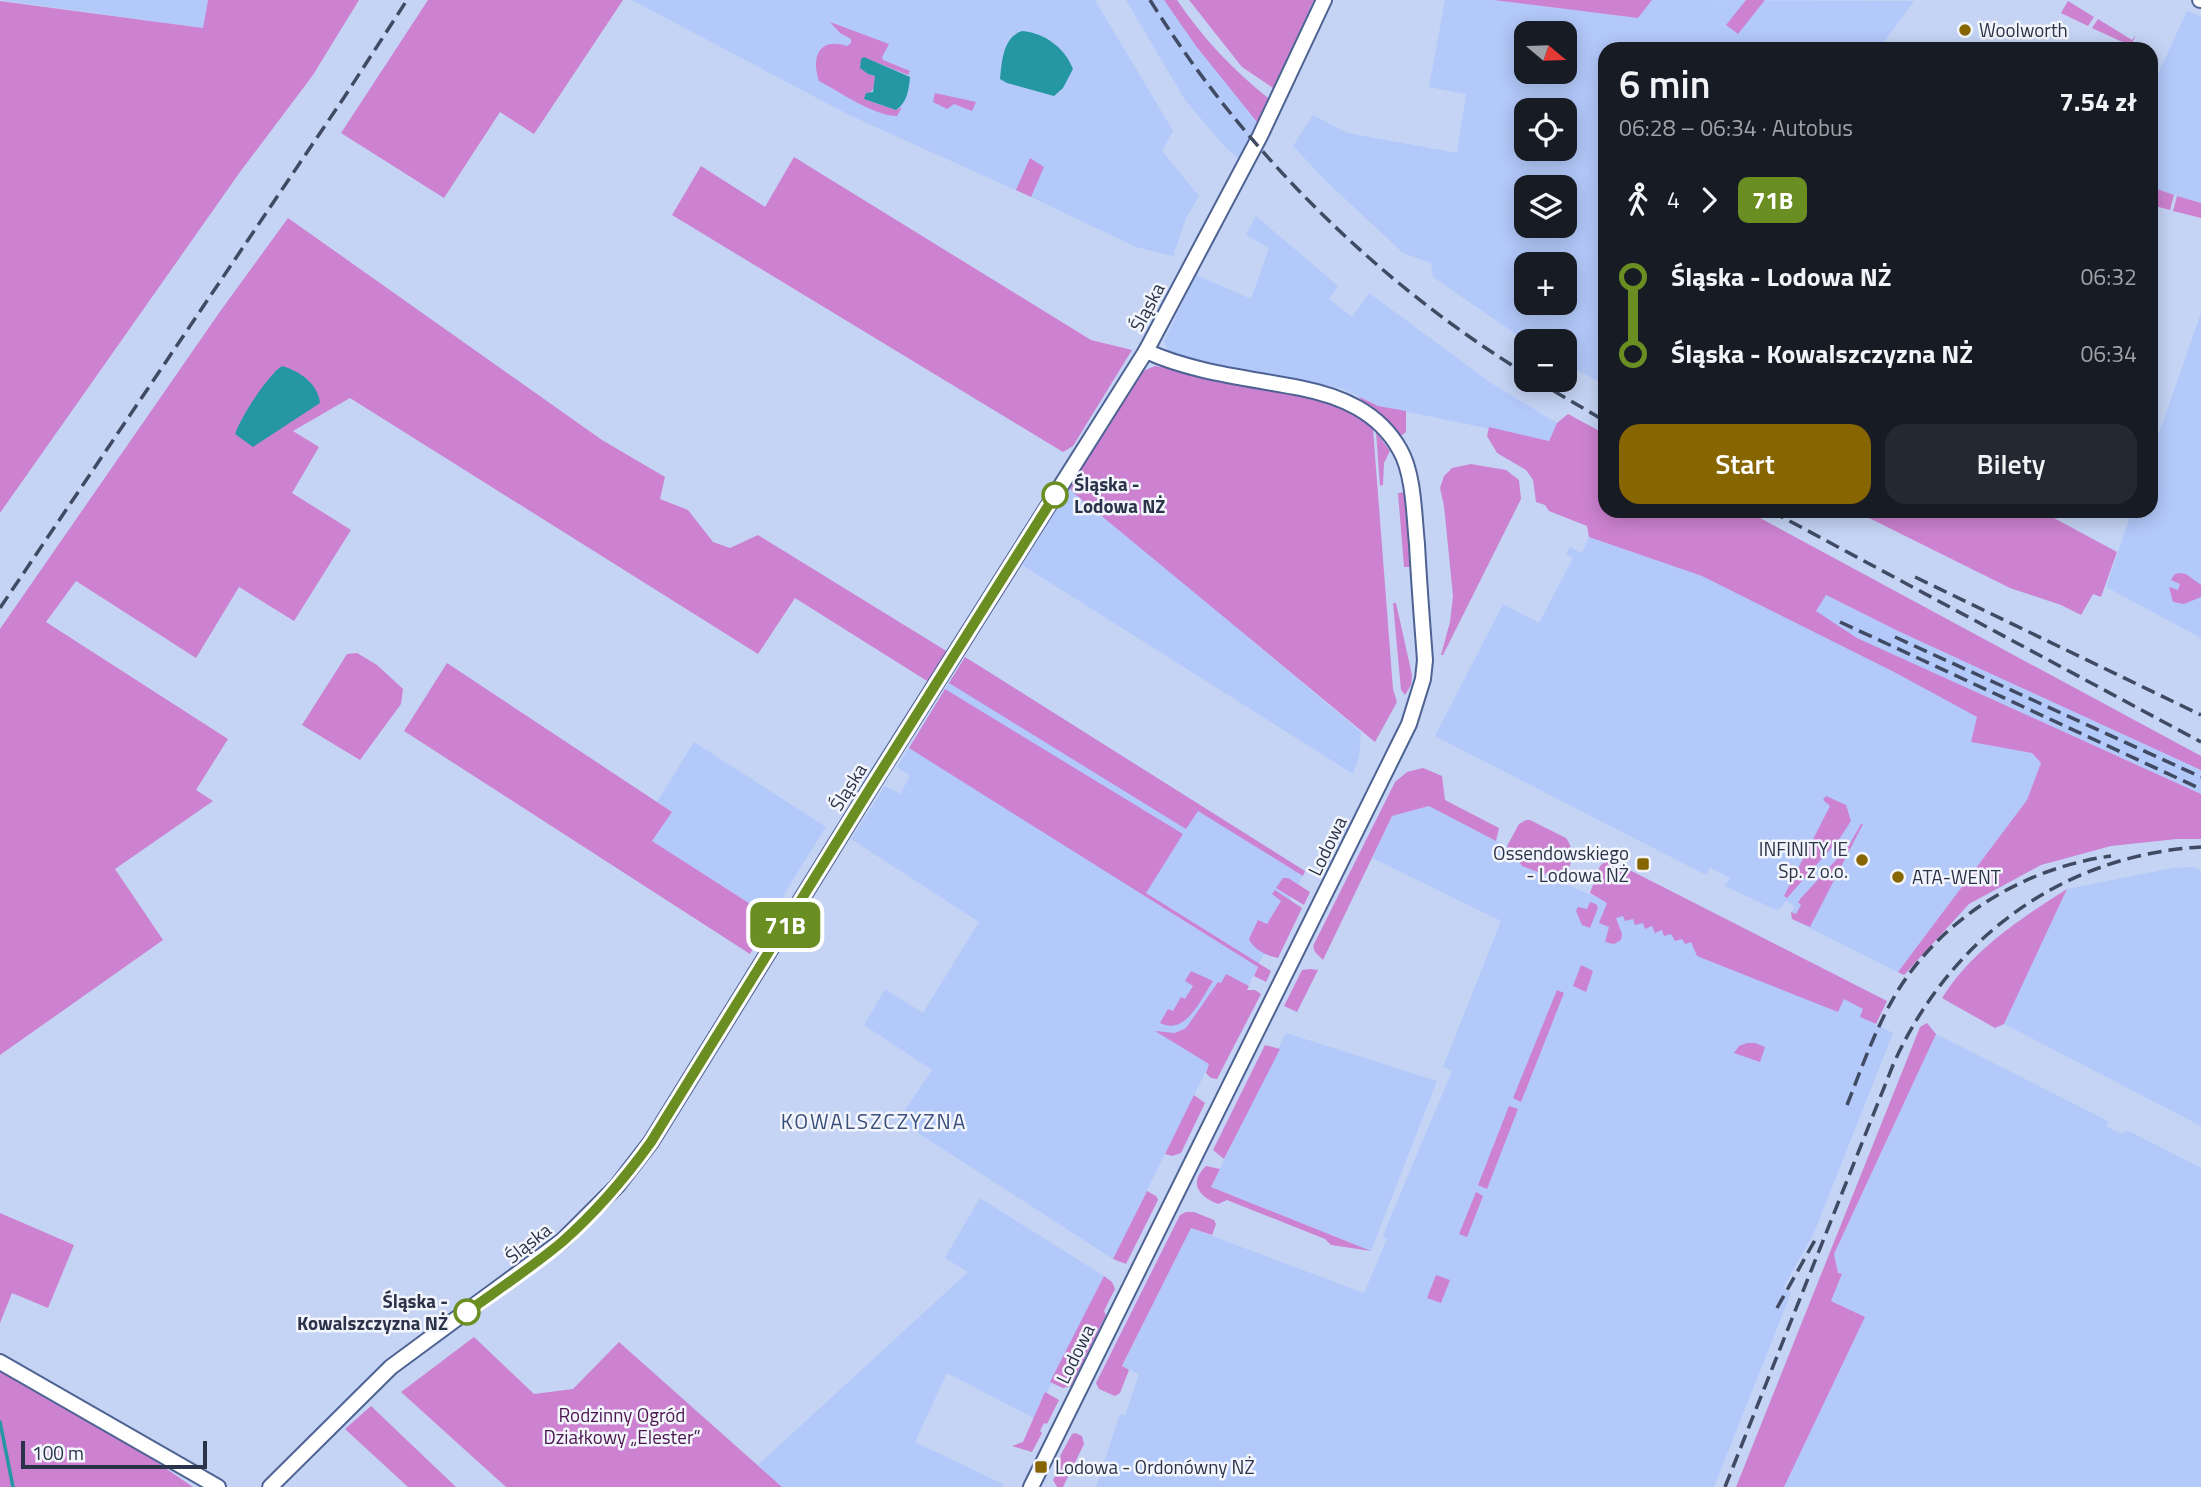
<!DOCTYPE html>
<html lang="pl">
<meta charset="utf-8">
<style>
body{margin:0;font-family:"Titillium Web",sans-serif;background:#242831;color:#f1f3f6;height:100vh;display:flex;flex-direction:column;font-size:26px;white-space:nowrap}
*{box-sizing:border-box;margin:0}
p{font-size:23px;color:#9ea1a6}
.icon{flex:none;width:38px;height:38px;fill:none;stroke:currentColor;stroke-width:2;stroke-linecap:round;stroke-linejoin:round}
.map{position:relative;flex:1;overflow:hidden}
.drawer{position:absolute;left:1598px;top:42px;width:560px;height:476px;display:flex;flex-direction:column;background:#171b24;border-radius:21px;box-shadow:0 4px 18px #0003}
.drawer>*{flex:none}
.badge{padding:0 14px;border-radius:10px;font-size:24px;line-height:46px}
.needle{width:46px;rotate:109deg}
.controls{position:absolute;left:1514px;top:21px;display:grid;gap:14px}
.controls a{display:grid;place-items:center;width:63px;height:63px;border-radius:14px;background:#171b24;box-shadow:0 4px 18px #0003;font-size:35px}
.scale{position:absolute;left:21px;bottom:18px;width:186px;box-sizing:border-box;padding-left:7px;border:4px solid #2a3349;border-top:0;font-size:19px;line-height:24px;white-space:nowrap;color:#2a3349;-webkit-text-stroke:5px #f2f5fb;paint-order:stroke}
.map>.badge{position:absolute;translate:-50% -50%;box-shadow:0 0 0 4px #fff}
.legs{display:flex;align-items:center;gap:10px;height:77px;padding:0 21px;font-size:23px}
.legs p{margin-inline-start:auto}
.head{display:flex;align-items:center;justify-content:space-between;height:119px;padding:0 21px}
h1{font-size:38px;font-weight:600;line-height:52px}
.action{display:flex;gap:14px;margin-top:auto;padding:14px 21px}
.action a{flex:1;height:80px;border-radius:21px;background:#876500;color:#fff;font-size:28px;font-weight:600;line-height:80px;text-align:center}
.action a+a{background:#242831;color:#f1f3f6}
ul{padding:0 21px;list-style:none}
li{display:flex;align-items:center;gap:24px;height:77px;font-size:26px}
li i{display:grid;place-items:center;width:10px;height:100%;margin:0 9px;background:currentColor}
li i::after{content:'';width:18px;height:18px;margin:-9px;border:5px solid;border-radius:50%;background:#171b24}
li p{margin-inline-start:auto}
li:first-child i{background:linear-gradient(#0000 50%,currentColor 0)}
li:last-child i{background:linear-gradient(currentColor 50%,#0000 0)}
.map>svg:first-child{display:block}
.built{fill:#b3c9fa;fill-rule:evenodd}
.green{fill:#cc82d0}
.water{fill:#2597a2}
.lines{fill:none;stroke-linecap:round;stroke-linejoin:round}
.stream{stroke:#2597a2;stroke-width:3.5}
.secondary-casing{stroke:#4e6393;stroke-width:18}
.secondary{stroke:#fff;stroke-width:14}
.rail{stroke:#404a62;stroke-width:3.5;stroke-dasharray:14 7;stroke-linecap:butt}
.line-1-casing{stroke:#fff;stroke-width:16}
.line-1{stroke:#6b8e23;stroke-width:10}
.poi-dot{fill:#876500;stroke:#f2f5fb;stroke-width:2.5}
.stop-1-dot{fill:#fff;stroke:#6b8e23;stroke-width:3.5}
.labels{text-anchor:middle;stroke-width:5;stroke-linejoin:round;paint-order:stroke}
.poi-label{font-size:19px;fill:#2a3349;stroke:#f2f5fb;text-anchor:start}
.street-label{font-size:19px;fill:#2a3349;stroke:#f2f5fb}
.stop-label{font-size:19px;font-weight:bold;fill:#2a3349;stroke:#f2f5fb;text-anchor:start}
.park-label{font-size:19px;fill:#4c1550;stroke:#f2f5fb}
.neighbourhood-label{font-size:21px;letter-spacing:2px;fill:#3b4f7d;stroke:#f2f5fb}
</style>
<div class="map">
<svg width="2201" height="1487" viewBox="0 0 2201 1487">
<rect width="100%" height="100%" fill="#c5d4f5"/>
<!-- built -->
<g class="built">
<polygon points="0,0 208,0 204,28"/>
<polygon points="632,0 1095,0 1173,131 1162,151 1199,196 1186,218 1173,256 1136,247 1031,197 847,114"/>
<polygon points="1126,0 1164,0 1196,46 1257,122 1238,158 1225,147 1185,100"/>
<path d="M1445,0h48l145,18 14,-18 262,1 -35,48h-274v336l-40,-21 -1,-23h-38l-93,-64 -2,-14 -28,-10 -77,-72 -33,-35 20,-31 34,18 110,20 9,-59 -37,-7zM1526,33h38v39h-38zM1526,110h38v39h-38zM1526,187h38v39h-38zM1526,264h38v39h-38z"/>
<polygon points="2187,11 2201,16 2201,203 2151,188 2151,89"/>
<polygon points="1256,216 1338,286 1329,299 1352,317 1369,293 1491,383 1557,423 1550,441 1378,406 1343,389 1170,355 1164,341 1196,275 1251,299 1269,248 1246,235"/>
<polygon points="2201,313 2201,638 2106,587 2132,511 2151,511 2151,456"/>
<polygon points="1070,488 1361,732 1359,757 1353,774 1022,565"/>
<polygon points="1589,537 1702,576 1896,673 1978,717 1971,742 2032,753 2041,763 2027,800 1898,972 1792,919 1791,912 1795,907 1786,901 1781,908 1776,910 1725,886 1730,878 1719,872 1710,868 1706,875 1435,736 1503,604 1539,623 1573,558 1566,554 1570,547 1582,553"/>
<polygon points="1825,595 1898,631 2201,770 2201,794 1857,638 1816,612"/>
<polygon points="965,657 1305,871 1113,1259 898,1120 932,1070 864,1025 885,989 923,1013 979,922 851,839 885,786 900,794 910,776 897,767"/>
<polygon points="694,742 826,827 789,886 772,918 652,841 672,812 657,802"/>
<polygon points="1429,806 1510,848 1522,866 1668,927 1758,956 1864,1009 1861,1017 1893,1033 1814,1233 1783,1288 1791,1293 1714,1487 1096,1487 1120,1414 1125,1416 1139,1374 1122,1367 1191,1228 1364,1293 1387,1239 1383,1237 1388,1223 1452,1071 1443,1067 1501,921 1372,858 1392,816"/>
<polygon points="2194,867 2201,871 2201,1126 2004,1024 2067,889 2173,868"/>
<polygon points="1286,1033 1437,1081 1371,1251 1211,1187"/>
<polygon points="1936,1034 2108,1121 2106,1126 2121,1134 2127,1131 2131,1132 2201,1168 2201,1487 1784,1487 1865,1317 1831,1301 1842,1275 1838,1273 1834,1254"/>
<polygon points="980,1198 1104,1276 1034,1418 947,1373 915,1442 1003,1484 1002,1487 782,1487 758,1465 968,1272 945,1258"/>
</g>
<!-- green -->
<g class="green">
<polygon points="208,0 359,0 313,75 240,172 0,513 0,1 203,28"/>
<polygon points="428,0 623,0 534,134 500,112 444,198 341,133"/>
<path d="M1164,0h13c25,37 56,70 91,98l-11,24 -61,-76z"/>
<polygon points="1189,0 1314,0 1273,88 1242,67"/>
<polygon points="1493,0 1652,0 1638,18"/>
<polygon points="1746,0 1765,0 1738,34 1726,25"/>
<polygon points="2068,1 2094,17 2088,26 2061,13"/>
<polygon points="2098,19 2132,40 2136,35 2129,49 2129,45 2092,28"/>
<path d="M830,22l59,22 -7,13 1,3 27,11 -2,4 -40,-16h-6l-2,7 8,8 7,2c2,11 -4,16 -11,23l32,11 6,-3 -5,9c-23,0 -57,-24 -78,-35 -8,-24 0,-44 28,-35l4,-3v-4l-11,-6z"/>
<polygon points="935,93 976,102 972,111 954,104 947,109 933,102"/>
<polygon points="794,157 1091,340 1132,350 1073,446 1063,452 672,215 701,166 765,207"/>
<polygon points="1030,158 1044,167 1031,197 1016,190"/>
<polygon points="2151,187 2174,195 2170,210 2151,205"/>
<polygon points="2177,196 2201,203 2201,218 2173,211"/>
<polygon points="288,218 602,440 665,477 660,499 688,510 713,542 730,548 758,535 948,652 927,681 795,598 758,654 350,398 293,431 319,447 292,493 351,530 294,621 239,587 196,658 76,581 46,622 228,739 196,790 213,801 115,869 163,940 0,1055 0,629 219,313"/>
<path d="M1155,366c63,11 171,20 218,63l20,260 4,13 -22,40 -300,-248 -5,-6 64,-105 9,-12z"/>
<polygon points="1358,396 1378,406 1406,411 1406,432 1401,436 1397,435"/>
<polygon points="1568,414 1605,434 1605,511 1747,511 2201,756 2201,770 1898,631 1826,595 1816,611 1857,638 2201,794 2201,839 2177,839 2111,846 2041,865 1969,904 1904,975 1898,972 2027,800 2041,763 2032,753 1971,742 1977,717 1896,673 1702,576 1589,537 1587,526 1549,511 1545,505 1536,502 1533,480 1526,470 1497,453 1487,436 1489,427 1549,441 1557,423"/>
<polygon points="1376,432 1390,451 1384,463 1383,485 1380,486"/>
<polygon points="1471,464 1506,470 1519,480 1521,499 1443,655 1441,655 1450,622 1453,596 1444,506 1440,488 1444,476 1452,468"/>
<polygon points="1405,492 1411,567 1404,567 1398,493"/>
<polygon points="1855,511 2041,511 2117,552 2101,597 2093,594 2081,615 2061,605 2010,588"/>
<polygon points="2178,573 2186,574 2201,585 2201,597 2184,604 2173,602 2169,587 2178,590 2180,584 2171,580 2174,575"/>
<polygon points="1393,603 1396,603 1412,675 1411,685 1405,695 1401,690"/>
<polygon points="357,653 377,665 403,689 401,704 360,760 302,725 347,654"/>
<polygon points="965,657 1305,871 1303,876 1198,811 1186,829 949,683"/>
<polygon points="447,663 672,812 652,841 772,918 750,954 404,731"/>
<polygon points="945,689 1183,834 1146,893 1271,971 1266,982 1254,976 1258,967 909,748"/>
<polygon points="1423,768 1442,776 1445,800 1499,828 1496,841 1429,806 1392,816 1323,960 1315,952 1313,946 1395,782 1407,772"/>
<polygon points="1826,796 1846,805 1851,821 1840,838 1787,898 1784,896 1830,806 1823,800"/>
<path d="M1526,820h4l36,18c10,13 5,26 -1,40l-16,-7 -4,4 -23,-9 -15,-20 12,-22z"/>
<polygon points="1861,824 1863,824 1810,927 1792,919 1791,912 1796,914 1801,905 1798,902 1801,898 1848,847"/>
<polygon points="1608,859 1887,1001 1876,1024 1860,1017 1863,1009 1844,999 1838,1012 1697,956 1691,942 1685,944 1682,939 1675,941 1671,934 1664,936 1662,930 1655,933 1652,926 1645,929 1643,923 1635,925 1633,919 1625,921 1623,916 1616,918 1622,934 1621,940 1614,944 1605,942 1609,927 1599,923 1607,903 1590,893 1600,866"/>
<polygon points="1283,878 1288,878 1310,892 1304,905 1276,888"/>
<path d="M2067,889l-63,135 -9,4 -53,-30c30,-48 78,-79 125,-109z"/>
<path d="M1275,890l27,18 -24,50c-11,-2 -25,-9 -29,-19l9,-19 9,4 14,-23 -9,-7z"/>
<polygon points="1590,902 1596,904 1598,908 1590,928 1582,925 1576,911 1578,907 1587,909"/>
<polygon points="1581,965 1593,971 1586,992 1573,986"/>
<polygon points="1310,969 1318,970 1297,1012 1284,1006 1302,970"/>
<path d="M1191,971l22,10c-12,18 -27,55 -53,42l8,-14 5,2 8,-14 4,2 8,-13 -8,-5z"/>
<polygon points="1226,974 1249,986 1247,990 1255,990 1261,994 1217,1079 1211,1078 1206,1073 1209,1064 1155,1031 1175,1033 1186,1028 1218,982 1221,983"/>
<polygon points="1557,990 1564,993 1521,1102 1513,1098"/>
<polygon points="1927,1023 1936,1034 1834,1254 1838,1273 1842,1274 1831,1301 1865,1317 1784,1487 1736,1487 1920,1027"/>
<polygon points="1747,1043 1755,1043 1765,1047 1760,1062 1734,1053 1739,1046"/>
<polygon points="1265,1045 1280,1049 1224,1159 1213,1150"/>
<polygon points="1194,1095 1205,1103 1181,1153 1172,1156 1165,1154"/>
<polygon points="1509,1106 1518,1109 1487,1189 1478,1185"/>
<path d="M1206,1166l14,3 -9,18 160,64 -40,-6 -6,-6 -98,-39 -9,4c-19,-7 -30,-21 -12,-38z"/>
<polygon points="1147,1191 1156,1196 1158,1200 1126,1264 1113,1259"/>
<polygon points="1476,1192 1483,1196 1467,1237 1459,1234"/>
<polygon points="1186,1212 1194,1212 1214,1220 1216,1224 1212,1235 1191,1228 1122,1366 1129,1370 1120,1393 1115,1396 1099,1389 1096,1383 1180,1215"/>
<polygon points="0,1213 74,1245 48,1308 12,1293 0,1323"/>
<polygon points="1436,1275 1450,1280 1441,1303 1427,1298"/>
<polygon points="1104,1276 1112,1282 1115,1289 1104,1311 1106,1315 1071,1386 1063,1388 1050,1382"/>
<polygon points="474,1337 534,1394 573,1389 619,1342 782,1487 506,1487 401,1392"/>
<polygon points="0,1369 139,1450 193,1487 0,1487"/>
<polygon points="1045,1392 1059,1400 1047,1424 1044,1423 1040,1431 1042,1433 1032,1452 1012,1446 1023,1442"/>
<polygon points="371,1406 456,1487 408,1487 345,1429"/>
<polygon points="1075,1433 1082,1436 1084,1444 1063,1487 1057,1487 1053,1480 1057,1473 1054,1471 1061,1458 1060,1456 1072,1434"/>
</g>
<!-- water -->
<g class="water">
<path d="M1022,31c23,2 43,17 51,38l-10,19 -9,8 -47,-13 -7,-4c2,-18 3,-42 22,-48z"/>
<path d="M864,57l46,20c-1,12 -3,26 -14,33l-32,-11 2,-6 7,-1 2,-16 -7,-2 -8,-6 1,-9z"/>
<path d="M282,366c18,5 36,18 38,37l-67,44 -18,-13c6,-17 32,-58 47,-68z"/>
</g>
<g class="lines">
<!-- stream -->
<polyline class="stream" points="0,1422 13,1487"/>
<!-- secondary casing -->
<g class="secondary-casing">
<g id="secondary">
<polyline points="2200,0 2201,0"/>
<polyline points="0,1362 218,1487"/>
<polyline points="270,1487 391,1367 562,1241 617,1186 651,1142 879,774 1146,351 1260,136 1324,0"/>
<path d="M1031,1487l378,-763 14,-45 2,-19c-3,-39 -6,-77 -8,-116 -3,-28 -3,-70 -17,-94 -21,-38 -59,-54 -100,-62 -51,-10 -106,-15 -154,-37"/>
</g>
</g>
<!-- secondary -->
<use href="#secondary" class="secondary"/>
<!-- rail -->
<g class="rail">
<path d="M1150,0c94,151 225,281 376,374"/>
<polyline points="1535,380 1605,421"/>
<polyline points="1771,511 2201,742"/>
<polyline points="1915,577 2201,715"/>
<polyline points="0,608 345,96 407,0"/>
<polyline points="1840,622 2201,789"/>
<polyline points="1895,637 2201,777"/>
<path d="M1847,1105c15,-38 29,-78 50,-113 46,-75 127,-124 214,-136"/>
<polyline points="1777,1308 1815,1240"/>
<path d="M1725,1487l168,-422c56,-126 169,-210 308,-218"/>
</g>
</g>
<g class="lines">
<!-- line-1 casing -->
<g class="line-1-casing">
<path id="line-1" d="M467,1312c32,-23 65,-45 95,-70 34,-30 63,-64 89,-100l215,-347 189,-300"/>
</g>
<!-- line-1 -->
<use href="#line-1" class="line-1"/>
</g>
<!-- markers -->
<g class="poi-dot">
<circle cx="1965" cy="30" r="7"/>
<circle cx="1862" cy="860" r="7"/>
<rect x="1636" y="857" width="14" height="14" rx="3.5"/>
<circle cx="1898" cy="877" r="7"/>
<rect x="1034" y="1460" width="14" height="14" rx="3.5"/>
</g>
<g class="stop-1-dot">
<circle cx="1055" cy="495" r="12"/>
<circle cx="467" cy="1312" r="12"/>
</g>
<g class="labels">
<!-- poi labels -->
<g class="poi-label">
<text x="1979" y="37">Woolworth</text>
<text x="1848" y="856" text-anchor="end">INFINITY IE<tspan x="1848" dy="22">Sp. z o.o.</tspan></text>
<text x="1629" y="860" text-anchor="end">Ossendowskiego<tspan x="1629" dy="22">- Lodowa NŻ</tspan></text>
<text x="1912" y="884">ATA-WENT</text>
<text x="1055" y="1474">Lodowa - Ordonówny NŻ</text>
</g>
<!-- street labels -->
<g class="street-label">
<text transform="translate(1147 307) rotate(-62)" y="7">Śląska</text>
<text transform="translate(848 787) rotate(-58)" y="7">Śląska</text>
<text transform="translate(1327 846) rotate(-64)" y="7">Lodowa</text>
<text transform="translate(528 1243) rotate(-38)" y="7">Śląska</text>
<text transform="translate(1075 1354) rotate(-64)" y="7">Lodowa</text>
</g>
<!-- stop labels -->
<g class="stop-label">
<text x="1074" y="491">Śląska -<tspan x="1074" dy="22">Lodowa NŻ</tspan></text>
<text x="448" y="1308" text-anchor="end">Śląska -<tspan x="448" dy="22">Kowalszczyzna NŻ</tspan></text>
</g>
<!-- park labels -->
<g class="park-label">
<text x="622" y="1422">Rodzinny Ogród<tspan x="622" dy="22">Działkowy „Elester”</tspan></text>
</g>
<!-- neighbourhood labels -->
<g class="neighbourhood-label">
<text x="874" y="1129">KOWALSZCZYZNA</text>
</g>
</g>
</svg>
<div class="controls">
<a><svg class="needle" viewBox="-14 -14 28 28"><path d="M0-13l5 13h-10z" fill="#e53935"/><path d="M0 13l5-13h-10z" fill="#9ea1a6"/></svg></a>
<a><svg class="icon" aria-label="locate" viewBox="0 0 24 24"><circle cx="12" cy="12" r="6"/><path d="M12 2v4M12 18v4M2 12h4M18 12h4"/></svg></a>
<a><svg class="icon" aria-label="layers" viewBox="0 0 24 24"><path d="M12 4l9 5-9 5-9-5zM3 14l9 5 9-5"/></svg></a>
<a>+</a>
<a>−</a>
</div>
<div class="scale">100 m</div>
<b class="badge" style="left:785px;top:925px;background:#6b8e23;color:#fff">71B</b>
<section class="drawer">
<div class="head"><div><h1>6 min</h1><p>06:28 – 06:34 · Autobus</p></div><b>7.54 zł</b></div>
<div class="legs"><svg class="icon" aria-label="walk" viewBox="0 0 24 24"><circle cx="13" cy="4" r="2"/><path d="M13 8l-2 6 4 7M11 14l-3 7M7 12l3-4h3l4 4"/></svg>4<svg class="icon" aria-label="forward" viewBox="0 0 24 24"><path d="M9 5l7 7-7 7"/></svg><b class="badge" style="background:#6b8e23;color:#fff">71B</b></div>
<ul>
<li><i style="color:#6b8e23"></i><b>Śląska - Lodowa NŻ</b><p>06:32</p></li>
<li><i style="color:#6b8e23"></i><b>Śląska - Kowalszczyzna NŻ</b><p>06:34</p></li>
</ul>
<div class="action"><a>Start</a><a>Bilety</a></div>
</section>
</div>
